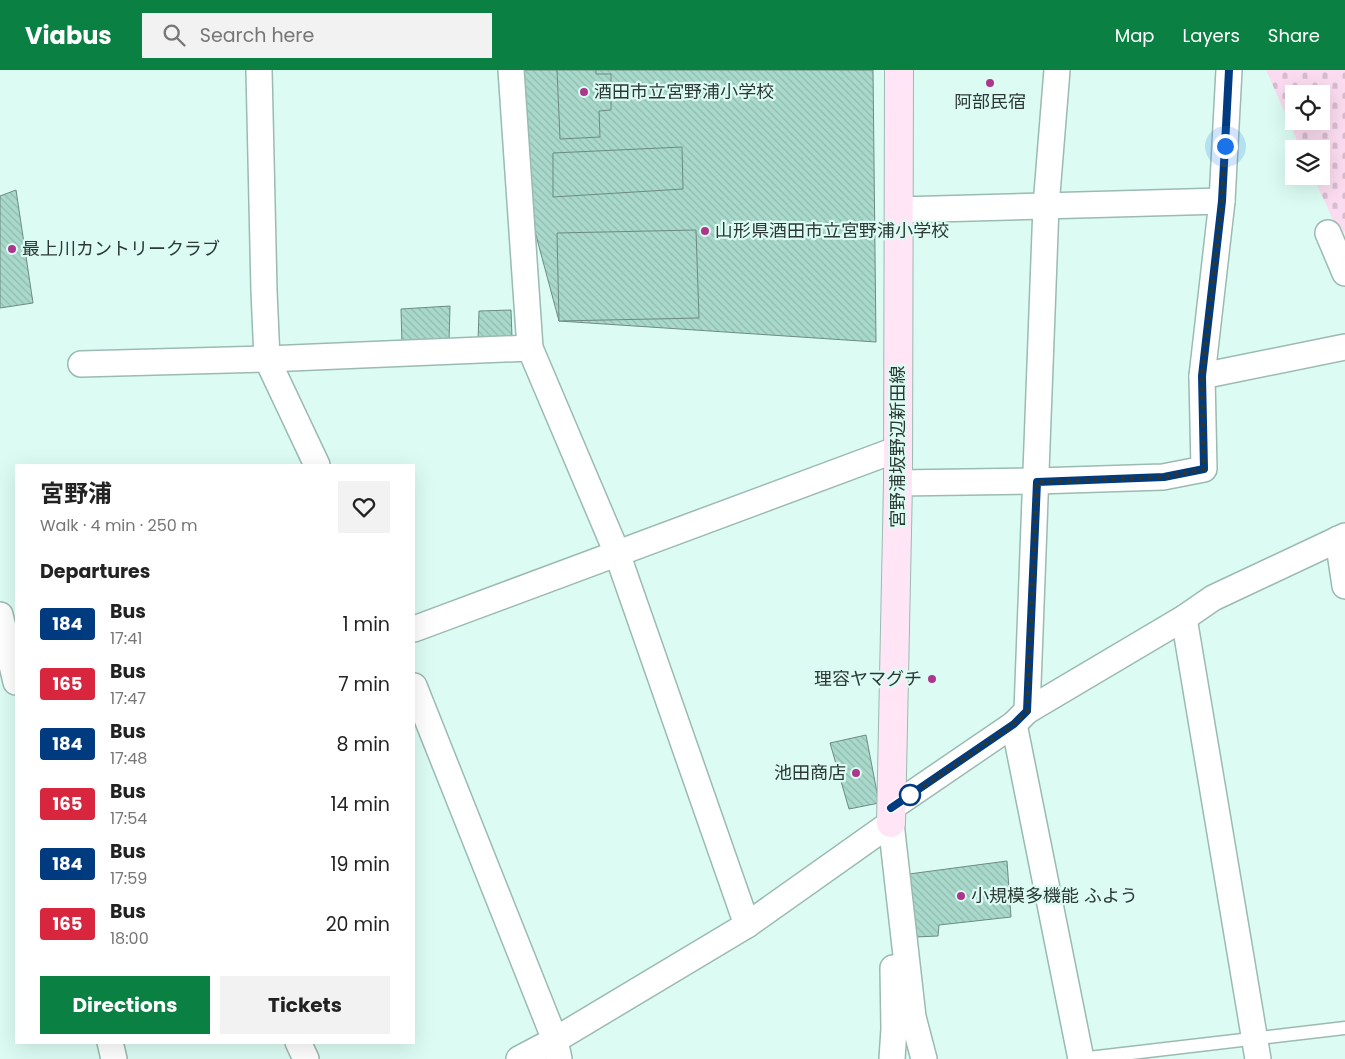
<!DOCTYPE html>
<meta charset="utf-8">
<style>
body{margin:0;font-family:Poppins,"Noto Sans JP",sans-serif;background:#f2f2f2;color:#222;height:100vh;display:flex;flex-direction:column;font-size:19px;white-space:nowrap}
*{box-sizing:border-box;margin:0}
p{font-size:16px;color:#767676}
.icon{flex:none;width:28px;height:28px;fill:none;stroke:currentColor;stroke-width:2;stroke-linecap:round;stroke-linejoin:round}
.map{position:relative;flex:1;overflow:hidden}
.panel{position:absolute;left:15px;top:394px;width:400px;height:580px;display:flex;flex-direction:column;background:#fff;border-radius:0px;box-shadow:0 5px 20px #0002}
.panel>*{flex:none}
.badge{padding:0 10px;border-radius:4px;font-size:18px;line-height:32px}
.tools{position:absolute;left:1285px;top:15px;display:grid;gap:10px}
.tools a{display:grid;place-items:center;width:45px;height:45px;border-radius:0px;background:#fff;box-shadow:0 5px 20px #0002;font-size:25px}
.you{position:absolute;width:25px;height:25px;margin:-12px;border:4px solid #fff;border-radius:50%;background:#1a73e8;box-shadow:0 0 0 8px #1a73e833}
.map>.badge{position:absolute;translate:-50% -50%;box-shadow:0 0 0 2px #fff}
h2{padding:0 25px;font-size:19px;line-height:45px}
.round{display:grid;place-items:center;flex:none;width:52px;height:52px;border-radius:0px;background:#f2f2f2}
.overview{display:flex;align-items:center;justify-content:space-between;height:85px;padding:0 25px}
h1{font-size:24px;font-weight:700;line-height:38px}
.primary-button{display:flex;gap:10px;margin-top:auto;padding:10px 25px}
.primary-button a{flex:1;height:58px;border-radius:0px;background:#0b8043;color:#fff;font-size:20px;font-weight:700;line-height:58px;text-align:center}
.primary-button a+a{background:#f2f2f2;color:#222}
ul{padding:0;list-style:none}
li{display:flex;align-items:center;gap:15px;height:60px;padding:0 25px}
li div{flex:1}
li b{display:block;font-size:19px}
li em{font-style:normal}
li .badge{min-width:55px;font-weight:700;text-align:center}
header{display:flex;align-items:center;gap:30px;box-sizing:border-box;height:70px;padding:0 25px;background:#0b8043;color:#fff}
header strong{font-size:24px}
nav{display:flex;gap:28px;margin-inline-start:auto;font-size:18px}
.search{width:350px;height:45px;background:#f2f2f2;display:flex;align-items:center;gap:12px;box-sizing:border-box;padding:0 18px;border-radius:0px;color:#767676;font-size:19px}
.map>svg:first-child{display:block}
.cemetery{fill:url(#cemetery-stones);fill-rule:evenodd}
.building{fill:url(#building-back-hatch);stroke:#6e8b83}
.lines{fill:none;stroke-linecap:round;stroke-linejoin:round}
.lane-casing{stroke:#9bbab1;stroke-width:15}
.street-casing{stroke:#9bbab1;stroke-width:28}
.secondary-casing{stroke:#9bbab1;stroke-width:30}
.lane{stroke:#fff;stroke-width:12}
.street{stroke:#fff;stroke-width:25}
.secondary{stroke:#ffe5f6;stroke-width:28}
.line-casing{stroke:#fff;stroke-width:11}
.line{stroke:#003b80;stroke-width:8}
.walk{stroke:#2c3834;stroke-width:5;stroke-dasharray:0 9}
.poi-dot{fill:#ac368c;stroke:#dcfcf3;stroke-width:2}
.stop-dot{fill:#fff;stroke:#003b80;stroke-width:2.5}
.labels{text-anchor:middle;stroke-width:4.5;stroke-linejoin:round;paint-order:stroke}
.poi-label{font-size:18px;fill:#2c3834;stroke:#dcfcf3;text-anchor:start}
.street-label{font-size:18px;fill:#2c3834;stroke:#dcfcf3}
</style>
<header>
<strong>Viabus</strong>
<div class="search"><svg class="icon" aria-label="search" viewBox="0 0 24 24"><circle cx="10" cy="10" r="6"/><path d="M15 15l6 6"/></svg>Search here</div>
<nav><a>Map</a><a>Layers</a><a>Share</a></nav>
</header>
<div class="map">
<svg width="1345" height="989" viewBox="0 0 1345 989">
<defs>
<pattern id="cemetery-stones" width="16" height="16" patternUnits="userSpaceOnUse" patternTransform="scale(1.25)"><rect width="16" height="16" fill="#fadbef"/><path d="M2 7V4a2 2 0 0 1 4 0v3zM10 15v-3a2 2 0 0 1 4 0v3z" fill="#d6bdce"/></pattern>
<pattern id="building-back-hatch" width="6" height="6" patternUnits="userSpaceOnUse" patternTransform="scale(1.25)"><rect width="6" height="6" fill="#a8d9cb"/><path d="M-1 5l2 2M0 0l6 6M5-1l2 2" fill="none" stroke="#91bbaf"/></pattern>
</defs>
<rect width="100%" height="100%" fill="#dcfcf3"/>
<!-- cemetery -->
<path class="cemetery" d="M1266,0h79v161l-6,2 -26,-57h8v-27h-20zM1294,24h27v27h-27z"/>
<!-- building -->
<g class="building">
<polygon points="508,0 873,0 876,272 559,251 511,72"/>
<polygon points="557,0 596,0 596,4 611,4 611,40 599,41 600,67 560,69"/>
<polygon points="682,77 683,119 553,127 553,83"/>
<polygon points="16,120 33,233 0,238 0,126"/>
<polygon points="696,160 699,248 559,251 557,163"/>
<polygon points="450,236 449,273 402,275 401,239"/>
<polygon points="511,240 512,268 478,271 479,241"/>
<polygon points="866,665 879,733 849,739 830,673"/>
<polygon points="1007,791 1011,847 939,855 938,866 915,867 909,804"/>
</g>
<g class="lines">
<!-- lane casing -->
<g class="lane-casing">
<polyline id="lane" points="1080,989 1345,958"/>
</g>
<!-- street casing -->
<g class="street-casing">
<g id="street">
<polyline points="259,0 264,221 267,289 317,395"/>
<polyline points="511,0 530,278 617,483 747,855"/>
<polyline points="899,140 1222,131"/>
<polyline points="1328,163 1345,203"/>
<polyline points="81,294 267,289 530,278"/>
<polyline points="1202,306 1345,277"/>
<polyline points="898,413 1037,411 1163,407 1204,399 1202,306 1222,131 1229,0"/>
<polyline points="1338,469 1345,516"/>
<polyline points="0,545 16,612"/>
<polyline points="1184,548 1258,989"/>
<polyline points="414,559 898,379"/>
<polyline points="414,616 555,970 559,989"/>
<polyline points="1027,641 1046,136 1057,0"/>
<polyline points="1014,654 1081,989"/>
<polyline points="891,738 1014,654 1027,641 1184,548 1213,528 1345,466"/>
<polyline points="891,753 913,947 924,989"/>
<polyline points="110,972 114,989"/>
<polyline points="298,972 306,989"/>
<polyline points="519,989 555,970 747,855 891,753"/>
<polyline points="892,989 894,959 893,898"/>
</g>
</g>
<!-- secondary casing -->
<g class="secondary-casing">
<polyline id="secondary" points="891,753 898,413 899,0"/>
</g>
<!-- lane -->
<use href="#lane" class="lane"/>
<!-- street -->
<use href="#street" class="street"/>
<!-- secondary -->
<use href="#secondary" class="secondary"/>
</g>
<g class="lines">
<!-- line casing -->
<g class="line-casing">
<polyline id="line" points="891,738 1014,654 1027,641 1037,412 1164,407 1204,399 1202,306 1222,131 1229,0"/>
</g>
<!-- line -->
<use href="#line" class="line"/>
<!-- walk -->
<polyline class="walk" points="910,725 907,728 1014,654 1027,641 1037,412 1164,407 1204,399 1202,306 1222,131 1225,76"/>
</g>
<!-- markers -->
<g class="poi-dot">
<circle cx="990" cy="13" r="5"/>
<circle cx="584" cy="22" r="5"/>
<circle cx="705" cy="161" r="5"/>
<circle cx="12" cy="179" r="5"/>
<circle cx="932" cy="609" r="5"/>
<circle cx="856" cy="703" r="5"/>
<circle cx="961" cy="826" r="5"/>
</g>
<circle class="stop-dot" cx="910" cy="725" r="10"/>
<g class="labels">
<!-- poi labels -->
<g class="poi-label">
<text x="594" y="28">酒田市立宮野浦小学校</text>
<text x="990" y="38" text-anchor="middle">阿部民宿</text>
<text x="715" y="167">山形県酒田市立宮野浦小学校</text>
<text x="22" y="185">最上川カントリークラブ</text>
<text x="922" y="615" text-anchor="end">理容ヤマグチ</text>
<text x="846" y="709" text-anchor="end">池田商店</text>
<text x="971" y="832">小規模多機能 ふよう</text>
</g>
<!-- street labels -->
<g class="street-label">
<text transform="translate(898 377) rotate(-90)" y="6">宮野浦坂野辺新田線</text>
</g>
</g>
</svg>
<div class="tools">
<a><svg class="icon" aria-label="locate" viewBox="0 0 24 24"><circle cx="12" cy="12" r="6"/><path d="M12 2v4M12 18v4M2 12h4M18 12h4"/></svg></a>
<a><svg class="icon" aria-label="layers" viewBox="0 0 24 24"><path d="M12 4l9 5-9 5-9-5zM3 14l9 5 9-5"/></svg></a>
</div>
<div class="you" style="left:1225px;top:76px"></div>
<section class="panel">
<div class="overview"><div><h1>宮野浦</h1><p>Walk · 4 min · 250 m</p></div><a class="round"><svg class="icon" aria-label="heart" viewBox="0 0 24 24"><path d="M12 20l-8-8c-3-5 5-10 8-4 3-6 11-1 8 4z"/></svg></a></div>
<h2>Departures</h2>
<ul>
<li><span class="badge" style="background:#003b80;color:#fff">184</span><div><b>Bus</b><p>17:41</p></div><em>1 min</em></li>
<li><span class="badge" style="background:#d7263d;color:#fff">165</span><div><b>Bus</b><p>17:47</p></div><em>7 min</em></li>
<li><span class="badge" style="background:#003b80;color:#fff">184</span><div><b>Bus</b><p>17:48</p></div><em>8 min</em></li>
<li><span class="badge" style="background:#d7263d;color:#fff">165</span><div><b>Bus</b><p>17:54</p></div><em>14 min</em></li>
<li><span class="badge" style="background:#003b80;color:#fff">184</span><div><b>Bus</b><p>17:59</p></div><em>19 min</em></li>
<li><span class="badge" style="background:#d7263d;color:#fff">165</span><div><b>Bus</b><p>18:00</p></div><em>20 min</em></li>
</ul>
<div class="primary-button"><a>Directions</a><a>Tickets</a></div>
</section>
</div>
